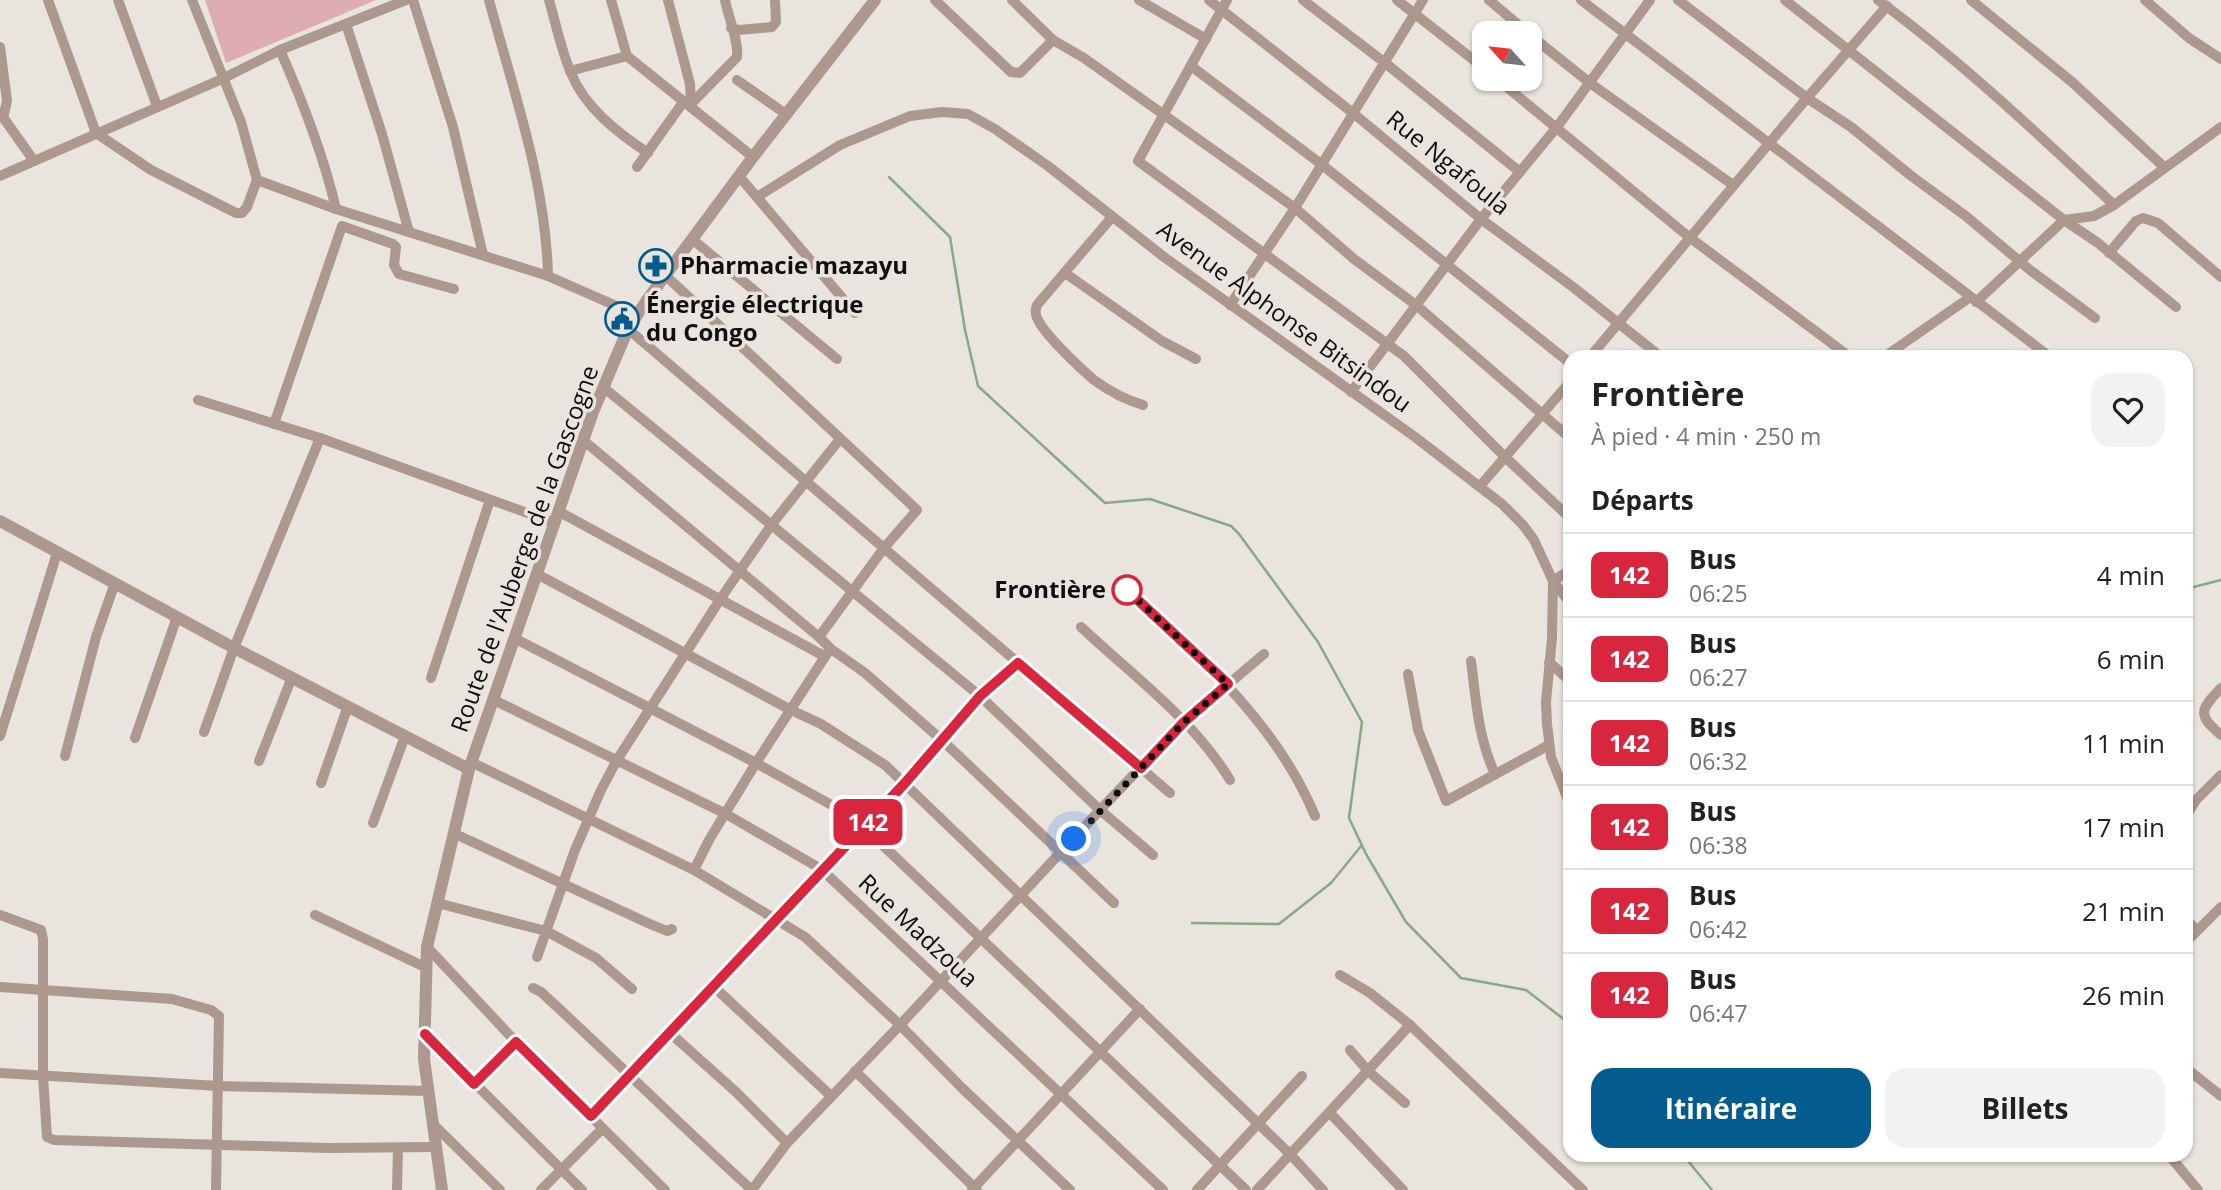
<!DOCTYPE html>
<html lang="fr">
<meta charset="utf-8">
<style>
body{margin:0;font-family:"Open Sans",sans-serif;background:#f2f2f2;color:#222;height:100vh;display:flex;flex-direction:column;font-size:26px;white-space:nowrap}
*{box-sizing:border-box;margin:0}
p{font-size:23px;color:#767676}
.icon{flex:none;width:38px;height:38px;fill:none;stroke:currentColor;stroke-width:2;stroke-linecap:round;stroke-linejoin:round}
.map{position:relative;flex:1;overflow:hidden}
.side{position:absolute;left:1563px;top:350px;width:630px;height:812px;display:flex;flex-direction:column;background:#fff;border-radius:21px;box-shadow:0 2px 5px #0004}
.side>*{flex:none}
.badge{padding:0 14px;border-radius:10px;font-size:24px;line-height:46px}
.needle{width:46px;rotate:297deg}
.tools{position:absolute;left:1472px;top:21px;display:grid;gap:14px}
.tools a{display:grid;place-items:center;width:70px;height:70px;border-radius:14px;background:#fff;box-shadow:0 2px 5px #0004;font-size:35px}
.you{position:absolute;width:35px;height:35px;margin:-18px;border:5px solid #fff;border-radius:50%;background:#1a73e8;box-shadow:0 0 0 10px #1a73e833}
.map>.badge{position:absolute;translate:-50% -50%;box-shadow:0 0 0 4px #fff}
h2{padding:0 28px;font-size:26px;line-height:63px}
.round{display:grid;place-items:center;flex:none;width:74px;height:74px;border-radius:21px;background:#f2f2f2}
.summary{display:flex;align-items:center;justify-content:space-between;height:119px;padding:0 28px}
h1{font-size:33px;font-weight:700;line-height:52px}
.action{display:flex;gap:14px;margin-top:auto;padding:14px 28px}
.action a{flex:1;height:80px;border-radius:21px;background:#035c8d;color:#fff;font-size:28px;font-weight:700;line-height:80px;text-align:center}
.action a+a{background:#f2f2f2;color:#222}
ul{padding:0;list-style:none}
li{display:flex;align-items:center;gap:21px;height:84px;padding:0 28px;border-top:2px solid #e0e0e0}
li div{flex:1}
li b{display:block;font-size:26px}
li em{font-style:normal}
li .badge{min-width:77px;font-weight:700;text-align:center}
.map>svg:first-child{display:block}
.green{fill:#ddadb1}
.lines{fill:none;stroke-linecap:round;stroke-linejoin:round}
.stream{stroke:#88a987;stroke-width:2.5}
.minor{stroke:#ac988e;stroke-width:10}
.tertiary{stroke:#ac988e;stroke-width:12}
.line-casing{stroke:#fff;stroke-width:16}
.line{stroke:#d7263d;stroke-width:10}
.walk{stroke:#100f0d;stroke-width:7;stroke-dasharray:0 12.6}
.stop-dot{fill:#fff;stroke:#d7263d;stroke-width:3.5}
.labels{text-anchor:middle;stroke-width:7;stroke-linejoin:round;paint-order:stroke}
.street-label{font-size:24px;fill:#100f0d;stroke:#e9e4dd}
.poi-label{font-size:24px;font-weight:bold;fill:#100f0d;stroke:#e9e4dd;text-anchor:start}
.stop-label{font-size:24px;font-weight:bold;fill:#100f0d;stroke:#e9e4dd;text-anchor:end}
</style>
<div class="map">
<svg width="2221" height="1190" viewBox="0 0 2221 1190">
<rect width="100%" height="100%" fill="#e9e4dd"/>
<!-- green -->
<polygon class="green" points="205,0 376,0 226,63"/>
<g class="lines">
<!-- stream -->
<g class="stream">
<polyline points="889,177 950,237 965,330 978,386 1105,503 1150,499 1231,526 1239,534 1318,642 1362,722 1349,818 1366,854 1406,922 1461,978 1526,990 1570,1024"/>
<polyline points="2186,589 2221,580"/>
<polyline points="1192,923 1279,924 1331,883 1362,845"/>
<polyline points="1683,1155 1712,1190"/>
</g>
<!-- minor -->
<g class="minor">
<polyline points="48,0 96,133 151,170 236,213 242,213 247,207 257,180"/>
<polyline points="118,0 157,106"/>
<polyline points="192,0 241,122 257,180 336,209 548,276 637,315"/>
<polyline points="413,0 453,127 483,255"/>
<path d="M489,0c24,90 57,182 59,276"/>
<path d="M549,0c7,24 12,50 22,73 14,35 47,60 77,80"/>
<polyline points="611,0 627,56 753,157"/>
<polyline points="668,0 690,84 691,105"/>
<polyline points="935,0 1011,72 1020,73 1053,40"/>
<polyline points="1012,0 1053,40 1084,58 1295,208 1354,259 1416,305 1570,438"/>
<polyline points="1139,0 1206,39"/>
<polyline points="1209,0 1353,113 1481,219 1573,287 1661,357"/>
<polyline points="1227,0 1138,161 1404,356 1505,457 1570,518"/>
<polyline points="1303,0 1384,62 1520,172"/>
<polyline points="1397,0 1484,68"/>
<polyline points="1489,0 1528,33"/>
<polyline points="1581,0 2050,357"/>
<polyline points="1678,0 1807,98 1851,127 1910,175 1967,217 2030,270 2095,318"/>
<polyline points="1785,0 2064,220 2098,243 2176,307"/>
<path d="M1878,0c84,62 160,134 236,205"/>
<polyline points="1971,0 2072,82 2164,167"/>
<polyline points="2145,0 2189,38 2221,59"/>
<polyline points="346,24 382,134 409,232"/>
<polyline points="731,28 739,30 772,27 776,22 775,0"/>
<polyline points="1530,35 1590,83 1733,185"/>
<polyline points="0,47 7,101 3,118"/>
<path d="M280,50c23,52 43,103 56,159"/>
<polyline points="1191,66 1321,164 1570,363"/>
<polyline points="570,71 627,56"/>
<polyline points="1497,79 1689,237 1850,357"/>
<polyline points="737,80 786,114"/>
<path d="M691,104l46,-47c2,-17 -9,-40 -12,-57"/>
<polyline points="0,113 34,161"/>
<polyline points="637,167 684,101"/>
<polyline points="0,176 222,79 280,50 406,0"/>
<polyline points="739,176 855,313"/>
<polyline points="757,197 840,145 910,116 942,112 968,114 995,129 1048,166 1164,257 1415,437 1502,504 1523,525 1534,540 1553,581 1552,638 1546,702 1547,724 1551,757 1570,805"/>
<path d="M1112,217l-75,88c-2,5 -2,10 1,15 8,16 42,48 56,60 15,11 32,20 49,25"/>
<polyline points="692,239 837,359"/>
<polyline points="2109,253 2136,221 2143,218 2158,223 2221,277"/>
<polyline points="1065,273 1162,341 1196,359"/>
<polyline points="666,276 917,510 884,548 819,637"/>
<polyline points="1976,302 2064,220 2094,216 2114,205 2221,127"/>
<polyline points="1230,305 1295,208 1423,0"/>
<polyline points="628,329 1170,793"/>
<polyline points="1590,357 1807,98 1887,6"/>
<polyline points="1884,357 1969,298"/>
<polyline points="603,387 980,696 1100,810 1153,855"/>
<polyline points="1351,392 1481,219 1557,127 1650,0"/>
<polyline points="198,400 320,438 555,523"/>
<polyline points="274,424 342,226 393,244 396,247 394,265 399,274 454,289"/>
<polyline points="583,440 819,637 831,649 865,673 943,741 1114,903"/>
<polyline points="1480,486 1570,382"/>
<polyline points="558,511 824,656"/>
<polyline points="1570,570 1553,581 1570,603"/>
<polyline points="537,574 791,710 821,724 885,765 1291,1155 1323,1190"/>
<path d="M1127,590c73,67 149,132 188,226"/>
<path d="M1081,627c51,48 112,92 149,153"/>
<polyline points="514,638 756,763 853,817 1246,1190"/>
<path d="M1471,661c5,39 7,76 24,113"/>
<polyline points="1549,662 1570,681"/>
<polyline points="1408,674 1418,730 1446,801 1549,745"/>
<polyline points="431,678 490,500"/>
<path d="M2221,688c-21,22 -24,27 0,47"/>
<polyline points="494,700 726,814 821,869 1163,1190"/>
<polyline points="204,732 234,648 320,438"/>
<polyline points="0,736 57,553"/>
<polyline points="135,738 177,617"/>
<polyline points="65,756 96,637 115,583"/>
<polyline points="259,761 292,677"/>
<polyline points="471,762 694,870 805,937 900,1025 962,1088 1070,1190"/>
<polyline points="321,783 348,706"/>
<polyline points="2186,816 2196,800 2221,775"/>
<polyline points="373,823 405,736"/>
<polyline points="453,833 650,924 667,931 672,929"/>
<polyline points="694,870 709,840 756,763 828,652"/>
<polyline points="437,903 546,931 596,958 632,989"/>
<polyline points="0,915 41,930 43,939 43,1076 47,1137 54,1140 327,1148 435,1147"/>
<polyline points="315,915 427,968"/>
<polyline points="2186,920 2197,930"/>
<polyline points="2186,942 2221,907"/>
<polyline points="427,947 516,1042 665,1190"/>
<polyline points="537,957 575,850 601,790 617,760 721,598 772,524 840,439"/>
<polyline points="1340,975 1370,993 1410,1025 1583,1190"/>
<polyline points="712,985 831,1096"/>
<polyline points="0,987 172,999 211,1010 219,1016 216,1190"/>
<path d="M533,988l8,4c71,65 139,133 211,198"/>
<polyline points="669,1032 736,1092 787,1143"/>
<polyline points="425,1034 582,1190"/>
<polyline points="1350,1050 1368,1071 1405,1103"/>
<polyline points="2186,1068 2221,1096"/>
<polyline points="855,1071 977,1190"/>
<polyline points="0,1073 219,1086 428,1091"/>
<polyline points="474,1084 516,1042"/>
<polyline points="1330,1113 1403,1190"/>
<path d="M591,1116c97,-106 197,-210 296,-314 43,-46 81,-100 131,-139"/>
<polyline points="432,1123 500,1190"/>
<polyline points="2169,1155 2198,1190"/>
<polyline points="397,1190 398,1148"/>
<polyline points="541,1190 602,1129"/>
<polyline points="752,1190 787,1143 900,1025 1100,810 1184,722 1264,654"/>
<polyline points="972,1190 1140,1009"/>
<polyline points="1197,1190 1302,1076"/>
<polyline points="1257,1190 1410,1025"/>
</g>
<!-- tertiary -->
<g class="tertiary">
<polyline points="0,521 234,648 469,769"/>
<polyline points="442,1190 424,1059 427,947 469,769 593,412 628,329 647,300 753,157 875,0"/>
</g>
</g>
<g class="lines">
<!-- line casing -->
<g class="line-casing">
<polyline id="line" points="425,1034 474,1084 516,1042 591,1116 905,783 980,696 1018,663 1141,768 1184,722 1228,684 1127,590"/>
</g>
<!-- line -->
<use href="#line" class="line"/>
<!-- walk -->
<polyline class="walk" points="1074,839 1184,722 1228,684 1127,590"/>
</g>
<!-- icons -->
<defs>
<g id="pharmacy-ring" transform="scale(1.75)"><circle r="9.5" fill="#e9e4dd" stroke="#035c8d" stroke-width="1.5"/><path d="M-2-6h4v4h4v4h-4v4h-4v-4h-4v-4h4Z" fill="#035c8d"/></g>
<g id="civic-ring" transform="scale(1.75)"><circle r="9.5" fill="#e9e4dd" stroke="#035c8d" stroke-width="1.5"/><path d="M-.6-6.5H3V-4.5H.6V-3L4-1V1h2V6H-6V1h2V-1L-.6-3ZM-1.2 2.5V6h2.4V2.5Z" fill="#035c8d"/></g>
</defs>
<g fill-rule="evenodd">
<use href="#pharmacy-ring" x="656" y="266"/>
<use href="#civic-ring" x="622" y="319"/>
</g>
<!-- markers -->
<circle class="stop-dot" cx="1127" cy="590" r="14"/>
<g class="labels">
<!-- street labels -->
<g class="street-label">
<text transform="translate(1448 163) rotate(39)" y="8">Rue Ngafoula</text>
<text transform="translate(1284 317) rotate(36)" y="8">Avenue Alphonse Bitsindou</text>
<text transform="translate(525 549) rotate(-70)" y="8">Route de l'Auberge de la Gascogne</text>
<text transform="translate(918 931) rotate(43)" y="8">Rue Madzoua</text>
</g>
<!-- poi labels -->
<g class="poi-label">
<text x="680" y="274">Pharmacie mazayu</text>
<text x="646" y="313">Énergie électrique<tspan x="646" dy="28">du Congo</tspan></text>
</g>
<!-- stop labels -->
<g class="stop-label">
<text x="1106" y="598">Frontière</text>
</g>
</g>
</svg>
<div class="tools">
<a><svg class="needle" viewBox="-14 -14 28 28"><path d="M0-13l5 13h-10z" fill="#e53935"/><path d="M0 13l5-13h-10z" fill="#767676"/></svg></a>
</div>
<div class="you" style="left:1074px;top:839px"></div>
<b class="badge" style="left:868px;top:822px;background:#d7263d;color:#fff">142</b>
<section class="side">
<div class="summary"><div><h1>Frontière</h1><p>À pied · 4 min · 250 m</p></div><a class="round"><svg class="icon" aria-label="heart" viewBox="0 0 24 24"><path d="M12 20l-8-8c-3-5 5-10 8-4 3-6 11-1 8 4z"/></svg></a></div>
<h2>Départs</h2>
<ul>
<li><span class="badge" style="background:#d7263d;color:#fff">142</span><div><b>Bus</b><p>06:25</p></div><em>4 min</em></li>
<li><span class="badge" style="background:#d7263d;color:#fff">142</span><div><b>Bus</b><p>06:27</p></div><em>6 min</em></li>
<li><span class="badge" style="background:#d7263d;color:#fff">142</span><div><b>Bus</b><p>06:32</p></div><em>11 min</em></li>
<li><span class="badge" style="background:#d7263d;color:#fff">142</span><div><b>Bus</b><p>06:38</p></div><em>17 min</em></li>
<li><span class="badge" style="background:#d7263d;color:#fff">142</span><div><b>Bus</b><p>06:42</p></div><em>21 min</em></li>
<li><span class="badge" style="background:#d7263d;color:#fff">142</span><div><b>Bus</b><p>06:47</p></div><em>26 min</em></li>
</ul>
<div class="action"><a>Itinéraire</a><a>Billets</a></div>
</section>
</div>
